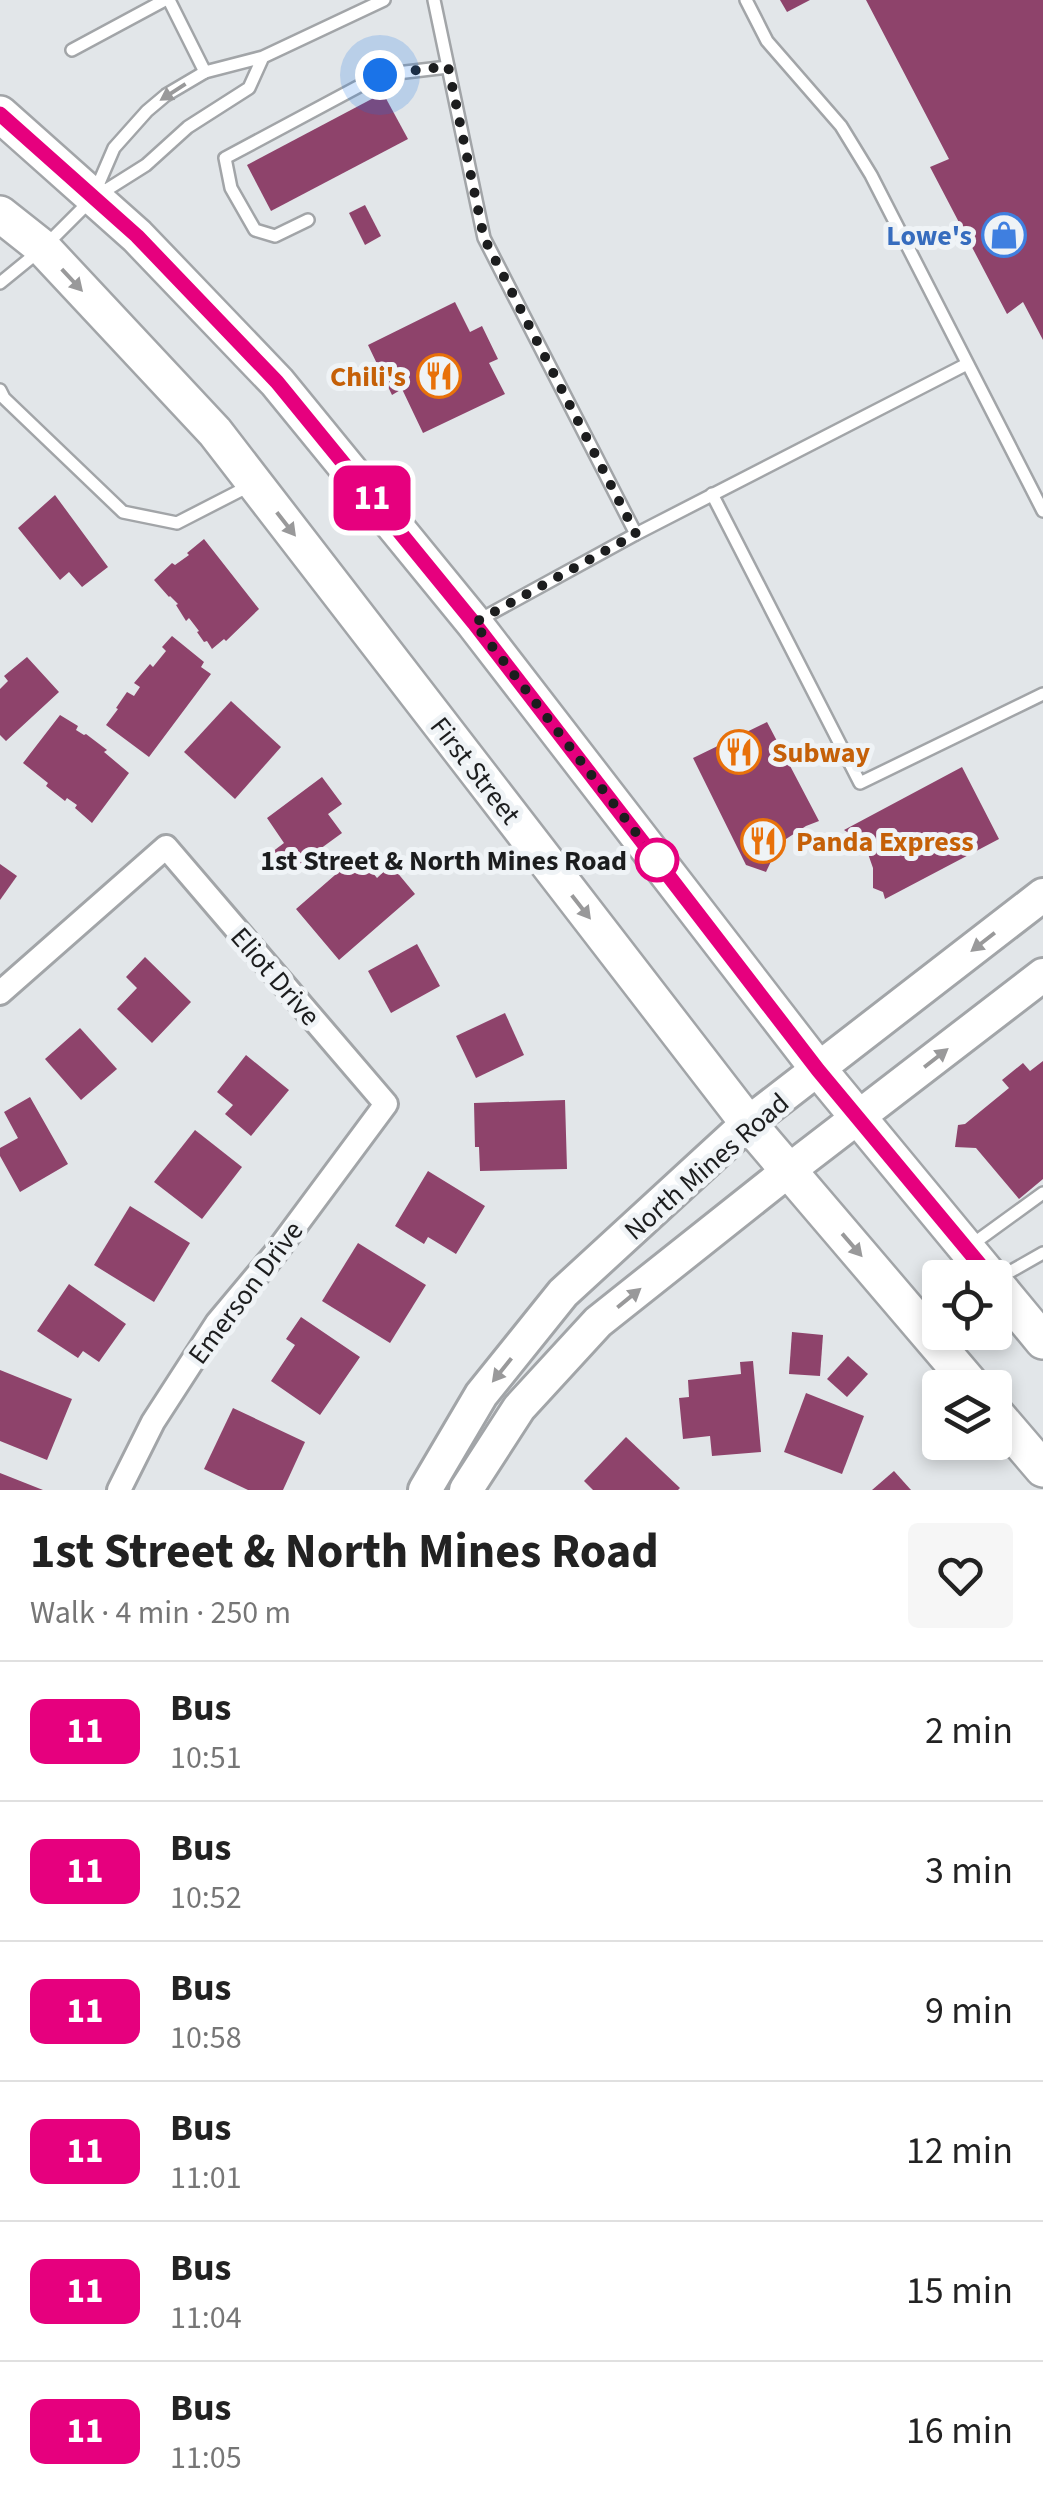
<!DOCTYPE html>
<meta charset="utf-8">
<style>
body{margin:0;font-family:"Source Sans 3",sans-serif;background:#f6f6f6;color:#222;height:100vh;display:flex;flex-direction:column;font-size:38px;white-space:nowrap}
*{box-sizing:border-box;margin:0}
p{font-size:32px;color:#767676}
.icon{flex:none;width:55px;height:55px;fill:none;stroke:currentColor;stroke-width:2;stroke-linecap:round;stroke-linejoin:round}
.map{position:relative;height:1490px;overflow:hidden}
.drawer{display:flex;flex-direction:column;background:#fff;flex:1}
.drawer>*{flex:none}
.badge{padding:0 20px;border-radius:15px;font-size:35px;line-height:65px}
.tools{position:absolute;left:922px;top:1260px;display:grid;gap:20px}
.tools a{display:grid;place-items:center;width:90px;height:90px;border-radius:10px;background:#fff;box-shadow:0 5px 15px #0003;font-size:50px}
.you{position:absolute;width:50px;height:50px;margin:-25px;border:8px solid #fff;border-radius:50%;background:#1a73e8;box-shadow:0 0 0 15px #1a73e833}
.map>.badge{position:absolute;translate:-50% -50%;box-shadow:0 0 0 5px #fff}
.round{display:grid;place-items:center;flex:none;width:105px;height:105px;border-radius:10px;background:#f6f6f6}
.head{display:flex;align-items:center;justify-content:space-between;height:170px;padding:0 30px}
h1{font-size:48px;font-weight:700;line-height:75px}
ul{padding:0;list-style:none}
li{display:flex;align-items:center;gap:30px;height:140px;padding:0 30px;border-top:2px solid #e0e0e0}
li div{flex:1}
li b{display:block;font-size:38px}
li em{font-style:normal}
li .badge{min-width:110px;font-weight:700;text-align:center}
.map>svg:first-child{display:block}
.building{fill:#8e436b}
.lines{fill:none;stroke-linecap:round;stroke-linejoin:round}
.service-casing{stroke:#a2a5a8;stroke-width:16}
.minor-casing{stroke:#a2a5a8;stroke-width:28}
.secondary-casing{stroke:#a2a5a8;stroke-width:38}
.primary-casing{stroke:#a2a5a8;stroke-width:40}
.service{stroke:#fff;stroke-width:11}
.minor{stroke:#fff;stroke-width:22}
.secondary{stroke:#fff;stroke-width:32}
.primary{stroke:#fff;stroke-width:35}
.oneway{fill:#99999a}
.line-casing{stroke:#fff;stroke-width:22}
.line{stroke:#e6007e;stroke-width:15}
.walk{stroke:#1c1d1e;stroke-width:10;stroke-dasharray:0 18}
.stop-dot{fill:#fff;stroke:#e6007e;stroke-width:5}
.labels{text-anchor:middle;stroke-width:10;stroke-linejoin:round;paint-order:stroke}
.shop-label{font-size:28px;font-weight:bold;fill:#366cbe;stroke:#eff3f6;text-anchor:end}
.food-label{font-size:28px;font-weight:bold;fill:#c56008;stroke:#eff3f6;text-anchor:start}
.street-label{font-size:28px;fill:#1c1d1e;stroke:#eff3f6}
.stop-label{font-size:28px;font-weight:bold;fill:#1c1d1e;stroke:#eff3f6;text-anchor:end}
</style>
<div class="map">
<svg width="1043" height="1490" viewBox="0 0 1043 1490">
<rect width="100%" height="100%" fill="#e2e6e9"/>
<!-- building -->
<g class="building">
<polygon points="780,0 810,0 787,12"/>
<polygon points="866,0 1043,0 1043,340 1023,302 1007,314 930,167 949,159"/>
<polygon points="383,93 408,139 271,211 247,165"/>
<polygon points="365,205 381,236 365,245 349,213"/>
<polygon points="455,302 470,332 482,326 498,359 489,363 505,394 423,433 402,389 392,395 368,345"/>
<polygon points="55,495 108,567 82,587 69,572 60,580 18,528"/>
<polygon points="204,539 259,609 226,641 224,639 212,649 207,641 204,642 197,632 199,631 189,618 186,621 176,605 178,604 170,596 169,597 154,580 172,563 175,565 189,555 187,553"/>
<polygon points="172,636 204,662 201,667 211,674 149,757 106,725 118,709 116,708 127,692 134,696 140,687 134,683 150,664 153,667 166,651 162,647"/>
<polygon points="27,657 59,692 6,741 0,735 0,689 8,681 4,676"/>
<polygon points="231,701 281,747 235,799 184,752"/>
<polygon points="60,715 78,726 76,730 84,735 86,734 107,750 104,752 129,773 92,823 75,808 77,805 67,798 65,801 46,786 48,783 23,763"/>
<polygon points="767,722 819,821 806,826 786,839 774,855 766,872 746,865 693,758"/>
<polygon points="962,767 999,839 885,899 883,892 873,888 873,868 867,851 861,841 844,830"/>
<polygon points="322,777 342,804 328,814 342,833 287,873 272,852 284,843 267,818"/>
<polygon points="358,855 377,878 391,865 415,894 339,960 296,909"/>
<polygon points="0,864 17,876 0,900"/>
<polygon points="417,944 440,986 391,1013 368,971"/>
<polygon points="145,957 191,1002 152,1043 117,1009 137,988 126,977"/>
<polygon points="505,1013 524,1055 476,1078 456,1036"/>
<polygon points="80,1028 117,1069 81,1100 45,1059"/>
<polygon points="246,1055 289,1090 251,1136 225,1114 233,1105 217,1092"/>
<polygon points="1043,1061 1043,1179 1019,1199 976,1148 955,1147 958,1125 965,1124 1009,1088 1002,1080 1023,1063 1030,1071"/>
<polygon points="30,1097 68,1164 20,1192 0,1156 0,1148 18,1138 4,1112"/>
<polygon points="565,1100 567,1169 480,1171 479,1147 475,1147 474,1103"/>
<polygon points="195,1130 242,1167 202,1219 154,1182"/>
<polygon points="428,1171 485,1206 456,1254 428,1237 424,1244 395,1226"/>
<polygon points="130,1206 190,1243 154,1302 94,1265"/>
<polygon points="358,1243 426,1285 390,1343 322,1301"/>
<polygon points="69,1284 126,1324 99,1362 83,1351 78,1358 37,1331"/>
<polygon points="301,1317 360,1357 320,1415 271,1381 295,1345 286,1339"/>
<polygon points="792,1332 823,1335 820,1376 789,1374"/>
<polygon points="848,1356 868,1374 847,1397 827,1379"/>
<polygon points="753,1361 761,1452 712,1456 710,1436 683,1439 679,1398 689,1397 688,1380 741,1374 740,1362"/>
<polygon points="0,1370 72,1399 47,1460 0,1441"/>
<polygon points="806,1393 864,1416 842,1474 784,1452"/>
<polygon points="233,1408 305,1442 283,1490 248,1490 204,1469"/>
<polygon points="626,1437 680,1488 678,1490 593,1490 584,1481"/>
<polygon points="894,1471 911,1490 872,1490"/>
<polygon points="0,1473 43,1490 0,1490"/>
</g>
<g class="lines">
<!-- service casing -->
<g class="service-casing">
<g id="service">
<polyline points="169,0 205,72"/>
<polyline points="434,0 484,238 636,534"/>
<polyline points="746,0 767,41 841,126 871,175 1043,511"/>
<polyline points="72,50 165,0"/>
<polyline points="263,57 249,88 188,127 146,165 92,199 114,148 147,111 166,95 205,72 263,57 384,0"/>
<polyline points="308,220 275,236 255,230 231,188 225,158 380,75 448,67"/>
<polyline points="0,283 43,248 89,202"/>
<polyline points="0,390 4,398 123,512 177,523 251,485"/>
<polyline points="712,494 860,783 1043,694"/>
<polyline points="479,620 636,534 967,364"/>
<polyline points="970,1246 1043,1193"/>
<polyline points="999,1278 1043,1253"/>
</g>
</g>
<!-- minor casing -->
<g class="minor-casing">
<polyline id="minor" points="0,993 166,847 386,1104 274,1255 217,1323 153,1422 119,1490"/>
</g>
<!-- secondary casing -->
<g class="secondary-casing">
<g id="secondary">
<polyline points="425,1490 481,1395 563,1293 748,1123 1043,895"/>
<polyline points="466,1490 519,1408 598,1322 788,1171 1043,975"/>
</g>
</g>
<!-- primary casing -->
<g class="primary-casing">
<g id="primary">
<polyline points="0,114 137,236 277,382 474,623 819,1070 991,1278"/>
<polyline points="0,214 43,248 215,432 748,1123 974,1388"/>
<polyline points="995,1283 1043,1341"/>
<polyline points="995,1413 1043,1469"/>
</g>
</g>
<!-- service -->
<use href="#service" class="service"/>
<!-- minor -->
<use href="#minor" class="minor"/>
<!-- secondary -->
<use href="#secondary" class="secondary"/>
<!-- primary -->
<use href="#primary" class="primary"/>
</g>
<!-- one-way arrows -->
<defs><path id="oneway-solid" d="M-6-.8H1V-3.2L6.5 0L1 3.2V.8H-6Z" transform="scale(2.5)"/></defs>
<g class="oneway">
<use href="#oneway-solid" transform="translate(173 92) rotate(147)"/>
<use href="#oneway-solid" transform="translate(72 280) rotate(47)"/>
<use href="#oneway-solid" transform="translate(286 524) rotate(52)"/>
<use href="#oneway-solid" transform="translate(581 907) rotate(52)"/>
<use href="#oneway-solid" transform="translate(983 942) rotate(142)"/>
<use href="#oneway-solid" transform="translate(936 1058) rotate(-38)"/>
<use href="#oneway-solid" transform="translate(852 1245) rotate(49)"/>
<use href="#oneway-solid" transform="translate(629 1298) rotate(-39)"/>
<use href="#oneway-solid" transform="translate(502 1370) rotate(129)"/>
</g>
<g class="lines">
<!-- line casing -->
<g class="line-casing">
<polyline id="line" points="0,114 137,236 277,382 474,623 818,1070 991,1278"/>
</g>
<!-- line -->
<use href="#line" class="line"/>
<!-- walk -->
<polyline class="walk" points="380,75 448,66 484,238 636,534 474,623 657,860"/>
</g>
<!-- icons -->
<defs>
<g id="shop-ring" transform="scale(2.25)"><circle r="9.5" fill="#eff3f6" stroke="#3f7fe0" stroke-width="1.5"/><path d="M-5-2.5h2.3a2.7 3.5 0 0 1 5.4 0H5L5.5 6h-11ZM-1.5-2.5h3a1.5 2.3 0 0 0-3 0Z" fill="#3f7fe0"/></g>
<g id="restaurant-ring" transform="scale(2.25)"><circle r="9.5" fill="#eff3f6" stroke="#e8710a" stroke-width="1.5"/><path d="M-5-6h1v4h1v-4h1v4h1v-4h1v5L-1.5 .5V6h-2V.5L-5-1ZM5-6V6H3V1.5H1.5Q1.5-4 5-6Z" fill="#e8710a"/></g>
</defs>
<g fill-rule="evenodd">
<use href="#shop-ring" x="1004" y="235"/>
<use href="#restaurant-ring" x="439" y="376"/>
<use href="#restaurant-ring" x="739" y="752"/>
<use href="#restaurant-ring" x="763" y="841"/>
</g>
<!-- markers -->
<circle class="stop-dot" cx="657" cy="860" r="20"/>
<g class="labels">
<!-- shop labels -->
<g class="shop-label">
<text x="972" y="245">Lowe's</text>
</g>
<!-- food labels -->
<g class="food-label">
<text x="406" y="386" text-anchor="end">Chili's</text>
<text x="772" y="762">Subway</text>
<text x="796" y="851">Panda Express</text>
</g>
<!-- street labels -->
<g class="street-label">
<text transform="translate(476 770) rotate(52)" y="10">First Street</text>
<text transform="translate(276 976) rotate(49)" y="10">Eliot Drive</text>
<text transform="translate(706 1166) rotate(-41)" y="10">North Mines Road</text>
<text transform="translate(245 1292) rotate(-53)" y="10">Emerson Drive</text>
</g>
<!-- stop labels -->
<g class="stop-label">
<text x="627" y="870">1st Street &amp; North Mines Road</text>
</g>
</g>
</svg>
<div class="tools">
<a><svg class="icon" aria-label="locate" viewBox="0 0 24 24"><circle cx="12" cy="12" r="6"/><path d="M12 2v4M12 18v4M2 12h4M18 12h4"/></svg></a>
<a><svg class="icon" aria-label="layers" viewBox="0 0 24 24"><path d="M12 4l9 5-9 5-9-5zM3 14l9 5 9-5"/></svg></a>
</div>
<div class="you" style="left:380px;top:75px"></div>
<b class="badge" style="left:372px;top:498px;background:#e6007e;color:#fff">11</b>
</div>
<section class="drawer">
<div class="head"><div><h1>1st Street &amp; North Mines Road</h1><p>Walk · 4 min · 250 m</p></div><a class="round"><svg class="icon" aria-label="heart" viewBox="0 0 24 24"><path d="M12 20l-8-8c-3-5 5-10 8-4 3-6 11-1 8 4z"/></svg></a></div>
<ul>
<li><span class="badge" style="background:#e6007e;color:#fff">11</span><div><b>Bus</b><p>10:51</p></div><em>2 min</em></li>
<li><span class="badge" style="background:#e6007e;color:#fff">11</span><div><b>Bus</b><p>10:52</p></div><em>3 min</em></li>
<li><span class="badge" style="background:#e6007e;color:#fff">11</span><div><b>Bus</b><p>10:58</p></div><em>9 min</em></li>
<li><span class="badge" style="background:#e6007e;color:#fff">11</span><div><b>Bus</b><p>11:01</p></div><em>12 min</em></li>
<li><span class="badge" style="background:#e6007e;color:#fff">11</span><div><b>Bus</b><p>11:04</p></div><em>15 min</em></li>
<li><span class="badge" style="background:#e6007e;color:#fff">11</span><div><b>Bus</b><p>11:05</p></div><em>16 min</em></li>
</ul>
</section>
